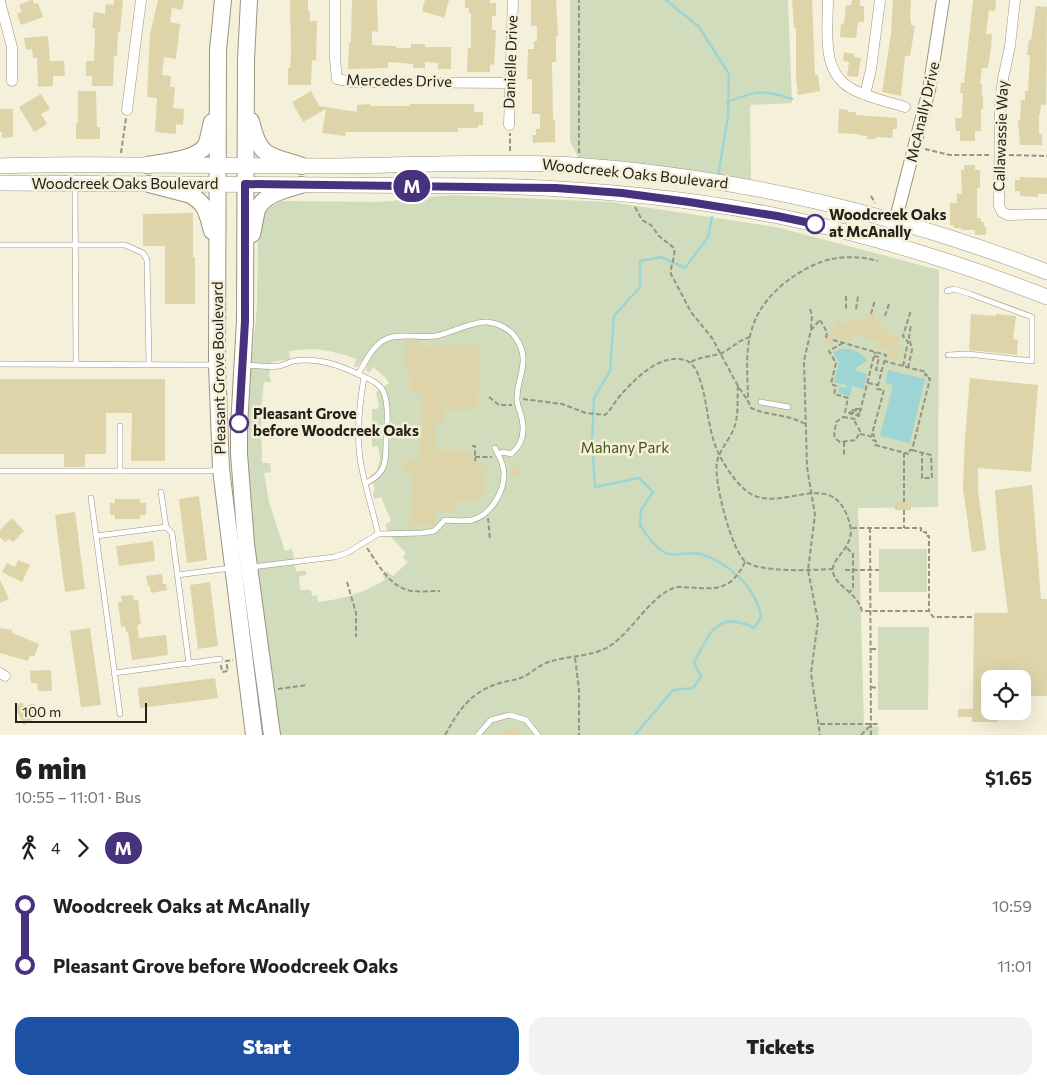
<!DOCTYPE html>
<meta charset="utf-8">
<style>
body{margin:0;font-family:Commissioner,sans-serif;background:#f2f2f2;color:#202124;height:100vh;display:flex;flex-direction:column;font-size:19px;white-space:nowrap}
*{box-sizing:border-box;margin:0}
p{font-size:16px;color:#757577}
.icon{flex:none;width:28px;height:28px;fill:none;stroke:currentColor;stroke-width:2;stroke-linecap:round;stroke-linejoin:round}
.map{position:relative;height:735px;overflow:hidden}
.side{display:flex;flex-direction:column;background:#fff;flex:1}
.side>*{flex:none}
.badge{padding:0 10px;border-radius:16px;font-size:18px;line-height:32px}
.fabs{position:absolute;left:981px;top:670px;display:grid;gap:10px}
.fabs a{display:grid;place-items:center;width:50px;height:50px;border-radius:10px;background:#fff;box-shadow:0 5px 20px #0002;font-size:25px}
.scale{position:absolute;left:15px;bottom:12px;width:132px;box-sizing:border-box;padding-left:5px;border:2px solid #232119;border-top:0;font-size:14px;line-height:18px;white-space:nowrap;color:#232119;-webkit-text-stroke:4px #f5f0d9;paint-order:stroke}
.map>.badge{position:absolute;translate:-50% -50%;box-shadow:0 0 0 2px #fff}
.legs{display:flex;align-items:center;gap:8px;height:55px;padding:0 15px;font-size:16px}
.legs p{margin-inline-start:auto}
.summary{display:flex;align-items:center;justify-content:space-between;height:85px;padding:0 15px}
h1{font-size:28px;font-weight:800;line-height:38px}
.button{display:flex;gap:10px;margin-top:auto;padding:10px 15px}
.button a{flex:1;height:58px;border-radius:15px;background:#1c51a3;color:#fff;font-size:20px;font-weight:800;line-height:58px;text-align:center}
.button a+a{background:#f2f2f2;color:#202124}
ul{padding:0 15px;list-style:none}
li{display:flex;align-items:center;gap:18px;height:60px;font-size:19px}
li i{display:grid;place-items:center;width:8px;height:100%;margin:0 6px;background:currentColor}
li i::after{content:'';width:12px;height:12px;margin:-6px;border:4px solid;border-radius:50%;background:#fff}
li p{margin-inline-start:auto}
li:first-child i{background:linear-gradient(#0000 50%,currentColor 0)}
li:last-child i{background:linear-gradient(currentColor 50%,#0000 0)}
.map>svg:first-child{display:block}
.green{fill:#d1dcbc;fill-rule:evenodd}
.water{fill:#9dd5d5}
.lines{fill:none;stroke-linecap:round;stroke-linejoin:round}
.stream{stroke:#9dd5d5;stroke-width:2.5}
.building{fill:#ddd4a9}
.service-casing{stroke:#9a9580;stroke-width:6}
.minor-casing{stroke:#9a9580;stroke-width:11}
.tertiary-casing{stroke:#9a9580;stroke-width:14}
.secondary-casing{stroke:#9a9580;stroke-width:16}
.primary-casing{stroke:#9a9580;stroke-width:18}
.path{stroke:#969383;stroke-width:2;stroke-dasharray:5 2.5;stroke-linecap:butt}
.service{stroke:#fff;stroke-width:5}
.minor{stroke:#fff;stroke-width:10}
.tertiary{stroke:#fff;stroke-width:12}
.secondary{stroke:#fff;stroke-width:15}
.primary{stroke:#fff;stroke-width:16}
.line-1-casing{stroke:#fff;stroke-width:11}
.line-1{stroke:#48327e;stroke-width:8}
.stop-1-dot{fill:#fff;stroke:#48327e;stroke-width:2.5}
.labels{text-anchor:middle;stroke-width:5;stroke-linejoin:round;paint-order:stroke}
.street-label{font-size:15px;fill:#232119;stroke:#f5f0d9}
.stop-label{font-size:15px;font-weight:bold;fill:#232119;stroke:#f5f0d9;text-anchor:start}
.park-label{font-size:15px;fill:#445416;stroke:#f5f0d9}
</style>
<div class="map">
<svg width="1047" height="735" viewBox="0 0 1047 735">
<rect width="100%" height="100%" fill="#f5f0d9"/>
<!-- green -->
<g class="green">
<polygon points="570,0 788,0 792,103 750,105 751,182 580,161 570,141"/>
<path d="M452,195l159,7 165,25 163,43 -1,237 -80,1 6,218 15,1 -1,8h-598l-30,-201 -4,-67 6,-112 5,-48 1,-83 4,-12 19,-11 98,1zM312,349c15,1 29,4 44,10l-2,8h3l4,-5 6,3 -1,6 4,1 3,-5 13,11 3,5 -13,9 3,15 -2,2h-5v38l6,-1 2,14 -4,12 -6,4 5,13 -2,4 1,6 7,-2 10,24 -6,4 7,13 14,15 -3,4 5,5 -15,14 -6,-5 -5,3 3,6c-22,13 -42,19 -67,22l-1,-7 -5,1 -1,-6h-11l-1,-14 7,-1v-4h-10l-4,-22 -7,2 -16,-49 -5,-29 7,-1 -1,-9h-8l-1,-48 7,-1 -1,-2 -6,-1 3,-29h7l-2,-7 2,-13 19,-3 -1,-8z"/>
<rect x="879" y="549" width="48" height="43"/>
<polygon points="878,627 929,627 928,710 878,710"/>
</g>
<!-- water -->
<g class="water">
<path d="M841,349c10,-1 20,3 26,12l-10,6 -1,4 11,3 -3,15 -12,-3 -2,10 -12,-3 1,-7 6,2 1,-3 -12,-3 5,-19 -6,-11z"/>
<polygon points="888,370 925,379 910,443 880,436 893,385 885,383"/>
</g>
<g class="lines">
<!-- stream -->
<g class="stream">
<polyline points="666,0 699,27 729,74 728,116 718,177"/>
<path d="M727,102c29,-11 35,-13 65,-3"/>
<path d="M635,735l38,-45 20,-2 8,-11 -7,-14c15,-28 22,-54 60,-35l7,-11c-5,-30 -33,-55 -61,-63 -10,-3 -21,2 -31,0 -14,-4 -21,-18 -29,-29l1,-15 12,-18 -14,-14 -44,9 -3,-45 2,-44 16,-27 4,-55 26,-29v-26l21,-4 24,11 23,-31 4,-20"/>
</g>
</g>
<!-- building -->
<g class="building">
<polygon points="31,0 33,0 34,4 38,3 43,17 21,25 17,14 22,12 19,5"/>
<polygon points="114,0 123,0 120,32 118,31 117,56 114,56 113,86 92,86 92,76 86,76 86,61 94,61 95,28 92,28 94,12 105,14 106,4 114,5"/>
<polygon points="158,0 184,0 182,10 172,8 170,22 180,24 176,59 164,57 162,75 171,76 170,87 175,87 173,108 184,109 183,125 176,124 176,134 155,132 157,98 147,97 150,34"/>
<polygon points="290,0 308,0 308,11 310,11 310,21 317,21 316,61 312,60 311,85 288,85 288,68 290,68 291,53"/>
<polygon points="352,0 377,0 378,32 372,31 372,45 396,46 396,48 411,48 411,44 425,44 425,47 451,47 451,69 438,69 438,63 425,62 425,68 413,68 413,64 388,62 388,68 348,69 349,42 351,42"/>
<polygon points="425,0 449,0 444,18 422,11"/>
<polygon points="465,0 490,0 490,3 496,3 496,16 492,16 492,30 496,30 494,65 490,64 490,72 467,72 468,48 471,48 471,13 469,13 469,8 465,8"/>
<polygon points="531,0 556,0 558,36 556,36 556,62 552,62 553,120 555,120 555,142 533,143 532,135 536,135 536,129 540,129 540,114 532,114 532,79 527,79 528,49 534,49 534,41 537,41 537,26 531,26"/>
<polygon points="792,0 812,0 815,75 818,75 820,91 798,95 796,78 796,28 794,28"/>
<polygon points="852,0 860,0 860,6 864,6 864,22 858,22 856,38 840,37 841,24 844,24 846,5 851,5"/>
<polygon points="893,0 911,0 910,19 911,19 911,25 915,26 910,56 905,56 901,96 882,92 891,34"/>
<polygon points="973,0 996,0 995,11 989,10 986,34 992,34 991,48 988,68 982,68 980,84 982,84 982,96 983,96 983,109 981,109 981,131 975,131 975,141 960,141 960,131 956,131 955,118 962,118 963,93 960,93 961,83 964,83"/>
<polygon points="1036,6 1047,7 1046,105 1041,105 1040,114 1039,114 1039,134 1042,134 1042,145 1020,145 1018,120 1020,120 1021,100 1025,100 1025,91 1028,91 1030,55 1027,55 1029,40 1031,40"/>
<polygon points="48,36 50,61 64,61 65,76 53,76 53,86 38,87 37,58 33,58 32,49 26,50 24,38"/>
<polygon points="844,52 854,54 854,57 861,58 858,77 847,76 849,62 843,61"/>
<polygon points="78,91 96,91 97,127 100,127 100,139 76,139 76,123 78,123"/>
<polygon points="311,91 319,106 357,112 357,105 370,104 370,106 410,106 410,104 474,104 474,112 483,112 483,125 478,125 478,128 458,128 458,132 346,132 345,136 322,133 326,109 303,122 292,102"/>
<polygon points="41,94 50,109 41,114 47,124 34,132 19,107"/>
<polygon points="0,109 13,109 13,137 2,138 2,132 0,132"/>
<polygon points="839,109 848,110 848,112 856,112 856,115 897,118 897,129 893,129 892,138 876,137 876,139 867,139 867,136 859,135 859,134 838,133"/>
<polygon points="964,165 975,165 975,170 980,170 980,188 977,188 977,218 981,218 981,222 984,222 984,227 986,227 986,235 975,235 975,230 961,230 961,228 954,228 954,225 950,225 950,203 957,203 957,194 962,194 961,170 964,170"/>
<polygon points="1020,177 1047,178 1047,194 1038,194 1038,197 1020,196 1020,191 1015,191 1015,180 1020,180"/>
<polygon points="193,213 193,257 195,257 195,304 165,304 165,246 143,246 143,214"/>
<polygon points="867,313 875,315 874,322 884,324 882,332 899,336 896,348 901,349 898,360 888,358 890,350 877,347 878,341 853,335 851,341 834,337 832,345 825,343 827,334 832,335 835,320 853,324 854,317 865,320"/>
<polygon points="971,314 996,316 996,314 1016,316 1013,339 1018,340 1017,355 969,350"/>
<polygon points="406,340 419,341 419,346 479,345 479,392 477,393 477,410 443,410 443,423 436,423 436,450 471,450 472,461 481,461 481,469 486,469 486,494 481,494 481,501 457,501 457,512 435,512 435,524 433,526 410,526 410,503 413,503 412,475 404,474 404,460 409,461 408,459 419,459 419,434 422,434 422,394 410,394 410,372 405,372"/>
<polygon points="970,378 1038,385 1031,472 978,468 978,490 986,550 972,552 963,489 965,438"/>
<polygon points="0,379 165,379 165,461 131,461 132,413 106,413 106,454 85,454 85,467 64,467 64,454 0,454"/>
<rect x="511" y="466" width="8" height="9"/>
<polygon points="1032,485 1041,599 1047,599 1047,696 1022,696 1022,679 990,679 990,711 998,711 997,722 972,722 972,717 958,717 958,709 973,709 974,613 1008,613 1000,552 995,490"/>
<polygon points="199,496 207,560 187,563 179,499"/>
<polygon points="115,499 140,499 140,503 146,503 146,515 140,515 140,519 115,519 115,515 110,515 110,503 115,503"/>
<rect x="895" y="502" width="16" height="8"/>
<polygon points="75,512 85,589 65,592 55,515"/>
<polygon points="12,518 24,531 13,542 9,539 5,542 0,537 0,530"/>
<polygon points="153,541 155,561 119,566 116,546"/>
<polygon points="18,560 30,565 22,582 2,572 7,563 15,567"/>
<polygon points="162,574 163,584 166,584 167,590 151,593 150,586 148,586 146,576"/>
<polygon points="0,580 9,599 0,603"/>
<polygon points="210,582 218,646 198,649 190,585"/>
<polygon points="133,595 134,600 138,600 140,618 141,624 137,625 139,638 166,635 168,655 132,660 128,632 126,632 125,626 121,627 118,602 122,602 121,596"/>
<polygon points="0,628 12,630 12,633 39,644 34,657 30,655 28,661 0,653"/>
<polygon points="90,628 101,705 81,707 70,631"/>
<polygon points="51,670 52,691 38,691 37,683 31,683 30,671"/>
<polygon points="215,678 218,698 140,708 138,688"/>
<polygon points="22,702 25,707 33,703 40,716 24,725 14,707"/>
<polygon points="517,727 519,735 498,735 498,733"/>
</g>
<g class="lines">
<!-- service casing -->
<g class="service-casing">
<g id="service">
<polyline points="75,186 76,364"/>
<polyline points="0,245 125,245 143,253 147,260 149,364"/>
<polyline points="947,291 954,289 970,294 1032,317 1032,361 968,354 948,355"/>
<polyline points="0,364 214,365"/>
<path d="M244,365c11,0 24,3 35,1 5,-1 10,-4 15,-5 23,-4 45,4 66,14 9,4 20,8 24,18 5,14 3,32 2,46 0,22 1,34 -20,44"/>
<path d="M358,374c8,-13 15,-29 28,-35 13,-6 35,-1 50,-3 15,-3 37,-15 51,-14 11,1 23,7 29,16 16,24 0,39 1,63 1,7 4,12 5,18 3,14 0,26 -11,35l-8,-2 -5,2"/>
<path d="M364,377c-5,31 -9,65 -1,97 4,20 11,40 15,60"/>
<polyline points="761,402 788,407"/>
<polyline points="120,426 120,471"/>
<polyline points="0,471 210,471 219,469"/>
<polyline points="161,492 166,527"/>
<polyline points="91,498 120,714"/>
<polyline points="96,536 166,527 172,533 189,664"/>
<path d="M252,567l82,-10 13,-4 31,-19 44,-1 12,-2 11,-11c9,0 19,2 27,0 19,-5 32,-28 32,-46 0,-10 -5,-18 -9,-26"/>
<polyline points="177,575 231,568"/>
<polyline points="114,673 220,659"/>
<polyline points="478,735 491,720 510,715 526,720 538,735"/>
</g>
</g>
<!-- minor casing -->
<g class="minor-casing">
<g id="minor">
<polyline points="335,0 335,59 337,79 352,82 510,83"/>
<path d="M828,0c0,31 -8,74 26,90 16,8 35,12 51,17"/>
<polyline points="1015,0 1010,46 1003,79 1000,102 999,206 1002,212 1008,215 1047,214"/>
<polyline points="0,2 12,47 12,81"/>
<polyline points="865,95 871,69 880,0"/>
<polyline points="127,110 141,0"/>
<polyline points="509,125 513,0"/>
<polyline points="0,673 5,676"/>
</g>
</g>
<!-- tertiary casing -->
<g class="tertiary-casing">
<polyline id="tertiary" points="895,222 929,90 943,0"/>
</g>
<!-- secondary casing -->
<g class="secondary-casing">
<g id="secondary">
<path d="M0,166c43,-2 85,-1 128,-1 64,0 128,1 192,1 78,0 156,-5 234,-2 29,1 57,4 85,7 139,16 277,50 408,101"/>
<path d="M0,183l492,3c96,3 192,11 286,30 92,19 182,47 269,81"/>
</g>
</g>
<!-- primary casing -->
<g class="primary-casing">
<g id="primary">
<polyline points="223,0 218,50 217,365 221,469 254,735"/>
<polyline points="249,0 246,60 245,321 239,427 239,454 246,544 272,735"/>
<path d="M251,121c9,38 17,33 51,45"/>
<path d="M147,165c17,-3 50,-5 59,-20 3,-7 4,-16 6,-23"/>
<path d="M149,184l42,11c16,10 16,19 21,36"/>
<path d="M252,234c2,-8 3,-16 5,-24 6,-16 29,-20 44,-25"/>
</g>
</g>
<!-- path -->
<g class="path">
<polyline points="925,149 950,155 989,155"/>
<polyline points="510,151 510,133"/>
<polyline points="121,153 126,118"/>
<polyline points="579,153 579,0"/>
<polyline points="1009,155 1047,156"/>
<polyline points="871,196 875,203"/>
<path d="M635,207l7,13 9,5 8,11 15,12c2,9 -4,17 -3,26l20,38 21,26 26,48 10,15"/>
<polyline points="846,296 846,309"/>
<polyline points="810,309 812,315 811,330"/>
<polyline points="856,309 858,296"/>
<polyline points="871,314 875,300"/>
<polyline points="885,316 889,304"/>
<polyline points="820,320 827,332 826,339"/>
<polyline points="819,321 811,330 804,361 807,467 815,515 808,570 818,621 811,673 820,735"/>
<polyline points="833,340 886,355 877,389 884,390 872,434 874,435 873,440 876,441 875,445 909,454 910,450 912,450 930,379 929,379 929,376 925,375 926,372 884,361"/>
<polyline points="843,343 829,351 836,363 831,384 836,386 834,394 848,398 845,412 859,416 875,352"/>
<polyline points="874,356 879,357 876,370 881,371"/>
<path d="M691,362c10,-6 20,-5 31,-9 10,-5 17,-13 28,-16"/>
<polyline points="903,366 908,342 903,336 911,310"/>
<polyline points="908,368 912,350 909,337 911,324"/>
<polyline points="868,383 878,385"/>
<path d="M738,386c-1,14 1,29 -4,42 -4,11 -15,23 -17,34 -4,17 15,91 29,100 17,11 66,8 87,7"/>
<polyline points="489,397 499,405 512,405"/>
<path d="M523,399l39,5 24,9 19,2c6,-5 9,-12 14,-18 15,-17 40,-44 66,-37 7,2 12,10 14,17 10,27 8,58 23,83 7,12 17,27 29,34 34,19 84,-30 99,31 6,22 -20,33 -17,47 3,15 24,20 29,39h67l4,6h41"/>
<polyline points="855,409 859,409 858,411 851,410 850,412 860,414"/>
<path d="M843,417l13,2 -1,3 5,9 -4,9 -16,2 -5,-4c-2,-5 1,-11 1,-16z"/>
<path d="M805,424c-17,-10 -37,-8 -54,-16l-3,-7c0,-22 -3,-43 2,-65 5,-22 16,-37 32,-51 30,-24 58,-34 96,-24"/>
<polyline points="860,434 874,437"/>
<polyline points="844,442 844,457"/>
<polyline points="472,446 475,446 475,461"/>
<polyline points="912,450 931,455 932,478 922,478 922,453"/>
<polyline points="904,453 904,502"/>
<polyline points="475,457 492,457"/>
<polyline points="904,510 904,528"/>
<polyline points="488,518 490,540"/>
<polyline points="852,528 921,528 921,532 926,532 926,536 929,536 929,611"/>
<polyline points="870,528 871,735"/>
<path d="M367,548c11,16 23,40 45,43 9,1 19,0 28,0"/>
<polyline points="847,548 853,554 853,587 850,592"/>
<polyline points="845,570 879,570"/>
<polyline points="347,582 356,613 356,637"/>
<polyline points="871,649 878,649"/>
<polyline points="575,658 579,689 579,735"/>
<polyline points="221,665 222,672 228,671 226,661 233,660"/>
<polyline points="871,687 878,688"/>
<polyline points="278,689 307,685"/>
<polyline points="820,724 880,724"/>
<path d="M445,735c13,-23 23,-40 49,-50 9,-4 20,-4 29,-8 8,-4 15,-11 23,-14 20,-8 43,-5 62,-16 25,-15 41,-51 68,-60 33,0 52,10 69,-25"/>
<polyline points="861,735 870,726"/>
</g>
<!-- service -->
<use href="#service" class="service"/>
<!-- minor -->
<use href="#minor" class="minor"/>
<!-- tertiary -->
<use href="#tertiary" class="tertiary"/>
<!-- secondary -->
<use href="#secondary" class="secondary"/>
<!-- primary -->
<use href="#primary" class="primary"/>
</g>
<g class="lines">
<!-- line-1 casing -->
<g class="line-1-casing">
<polyline id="line-1" points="239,423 245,321 245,184 556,188 622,193 689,202 777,216 815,224"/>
</g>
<!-- line-1 -->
<use href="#line-1" class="line-1"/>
</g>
<!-- markers -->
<g class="stop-1-dot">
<circle cx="815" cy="224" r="9"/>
<circle cx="239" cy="423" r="9"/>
</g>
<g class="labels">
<!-- street labels -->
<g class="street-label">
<text transform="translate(511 62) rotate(-88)" y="5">Danielle Drive</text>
<text transform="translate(399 81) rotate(1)" y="5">Mercedes Drive</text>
<text transform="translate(923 112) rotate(-77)" y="5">McAnally Drive</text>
<text transform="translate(1001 136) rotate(-88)" y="5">Callawassie Way</text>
<text transform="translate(635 174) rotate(6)" y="5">Woodcreek Oaks Boulevard</text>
<text x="125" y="189">Woodcreek Oaks Boulevard</text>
<text transform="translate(219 368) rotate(-91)" y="5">Pleasant Grove Boulevard</text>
</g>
<!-- stop labels -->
<g class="stop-label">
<text x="829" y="220">Woodcreek Oaks<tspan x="829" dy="17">at McAnally</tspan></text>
<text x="253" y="419">Pleasant Grove<tspan x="253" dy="17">before Woodcreek Oaks</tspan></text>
</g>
<!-- park labels -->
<g class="park-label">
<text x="625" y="453">Mahany Park</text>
</g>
</g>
</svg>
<div class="fabs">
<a><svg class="icon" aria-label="locate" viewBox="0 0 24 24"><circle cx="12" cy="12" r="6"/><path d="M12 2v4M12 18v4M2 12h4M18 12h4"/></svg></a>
</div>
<div class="scale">100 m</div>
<b class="badge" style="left:412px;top:186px;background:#48327e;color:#fff">M</b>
</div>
<section class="side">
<div class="summary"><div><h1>6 min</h1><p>10:55 – 11:01 · Bus</p></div><b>$1.65</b></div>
<div class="legs"><svg class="icon" aria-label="walk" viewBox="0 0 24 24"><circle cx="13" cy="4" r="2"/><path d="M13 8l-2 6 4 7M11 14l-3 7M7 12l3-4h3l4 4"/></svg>4<svg class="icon" aria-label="forward" viewBox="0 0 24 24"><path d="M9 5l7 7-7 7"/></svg><b class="badge" style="background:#48327e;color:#fff">M</b></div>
<ul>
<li><i style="color:#48327e"></i><b>Woodcreek Oaks at McAnally</b><p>10:59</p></li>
<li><i style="color:#48327e"></i><b>Pleasant Grove before Woodcreek Oaks</b><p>11:01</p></li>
</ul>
<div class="button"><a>Start</a><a>Tickets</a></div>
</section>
